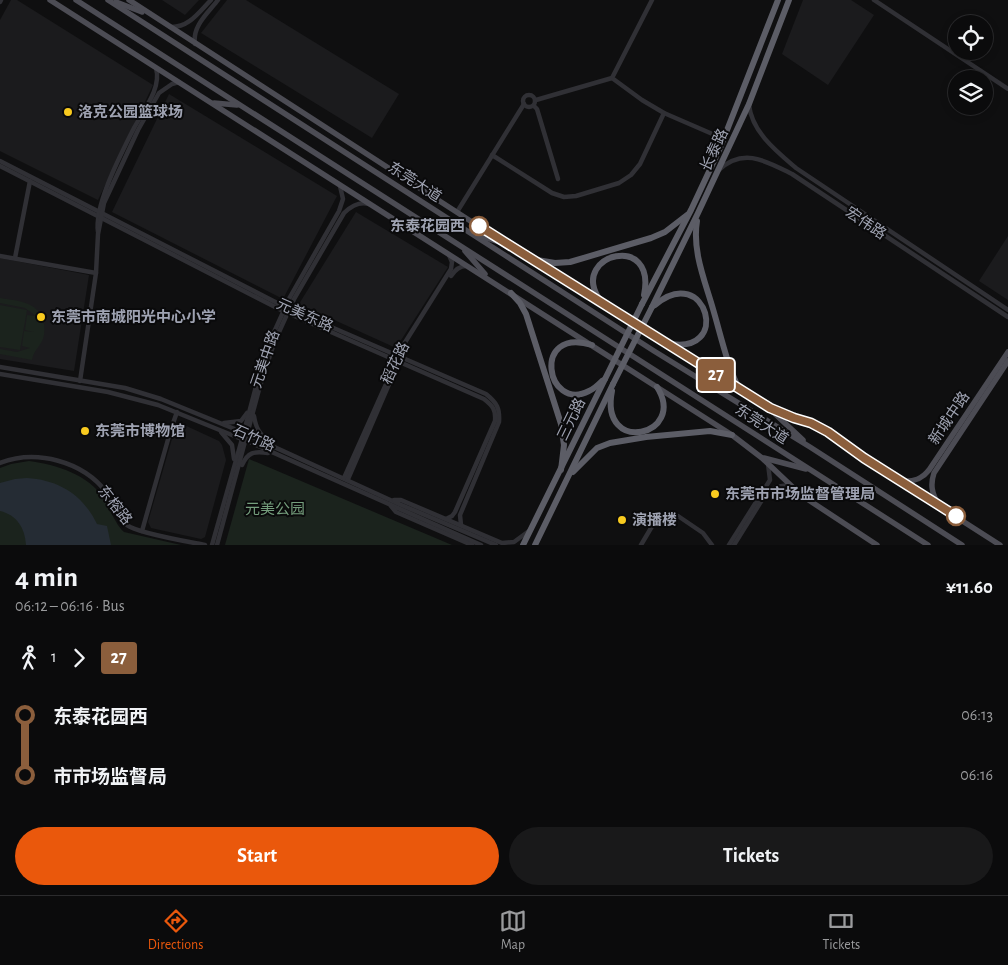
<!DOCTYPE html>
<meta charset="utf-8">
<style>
body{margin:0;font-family:"Alegreya Sans","Noto Sans SC",sans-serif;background:#19191a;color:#f1f3f6;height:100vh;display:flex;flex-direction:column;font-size:19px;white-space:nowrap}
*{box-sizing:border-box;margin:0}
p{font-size:16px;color:#9a9b9d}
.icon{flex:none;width:28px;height:28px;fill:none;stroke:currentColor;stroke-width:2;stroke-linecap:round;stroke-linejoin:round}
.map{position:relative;height:545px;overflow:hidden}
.panel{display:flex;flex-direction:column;background:#0b0b0c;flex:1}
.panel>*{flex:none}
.badge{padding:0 10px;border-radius:4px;font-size:18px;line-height:32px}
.tools{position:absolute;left:948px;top:15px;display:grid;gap:10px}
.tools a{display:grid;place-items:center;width:45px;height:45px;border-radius:50%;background:#0b0b0c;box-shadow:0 2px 8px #0003,0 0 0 1px #2b2b2d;font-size:25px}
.map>.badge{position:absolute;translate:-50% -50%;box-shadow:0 0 0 2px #fff}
.legs{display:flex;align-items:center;gap:8px;height:55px;padding:0 15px;font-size:16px}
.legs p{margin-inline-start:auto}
.summary{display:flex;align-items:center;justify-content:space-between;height:85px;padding:0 15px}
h1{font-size:28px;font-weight:700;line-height:38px}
.cta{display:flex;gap:10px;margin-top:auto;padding:10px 15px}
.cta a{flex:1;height:58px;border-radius:30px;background:#ea580c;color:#fff;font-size:20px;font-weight:700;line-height:58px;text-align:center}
.cta a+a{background:#19191a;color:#f1f3f6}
ul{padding:0 15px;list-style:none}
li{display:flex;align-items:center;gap:18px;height:60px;font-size:19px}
li i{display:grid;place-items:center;width:8px;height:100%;margin:0 6px;background:currentColor}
li i::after{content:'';width:12px;height:12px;margin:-6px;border:4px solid;border-radius:50%;background:#0b0b0c}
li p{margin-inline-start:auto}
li:first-child i{background:linear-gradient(#0000 50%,currentColor 0)}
li:last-child i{background:linear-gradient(currentColor 50%,#0000 0)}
.menu{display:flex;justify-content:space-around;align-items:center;height:70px;border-top:1px solid #2b2b2d;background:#0b0b0c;font-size:14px;color:#9a9b9d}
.menu a{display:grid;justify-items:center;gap:2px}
.menu .current{color:#ea580c}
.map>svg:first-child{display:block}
.built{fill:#1b1b1d}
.green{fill:#1b231d}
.water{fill:#252c34}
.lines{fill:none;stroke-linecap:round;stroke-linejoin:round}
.minor{stroke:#303035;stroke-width:4.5}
.major{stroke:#4c4c54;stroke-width:5.5}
.highway{stroke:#5c5d66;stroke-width:6}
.highway-bridge{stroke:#5c5d66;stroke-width:6}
.line-1-casing{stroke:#fff;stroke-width:11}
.line-1{stroke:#8b5e3c;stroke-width:8}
.poi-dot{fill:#f8ca1f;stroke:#0a0a0b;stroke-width:2}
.stop-1-dot{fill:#fff;stroke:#8b5e3c;stroke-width:2.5}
.labels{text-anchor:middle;stroke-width:4;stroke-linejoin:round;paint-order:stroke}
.poi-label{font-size:15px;font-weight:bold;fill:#9fa3b2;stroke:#0a0a0b;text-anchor:start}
.street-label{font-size:15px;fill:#9fa3b2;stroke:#0a0a0b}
.stop-label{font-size:15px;font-weight:bold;fill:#9fa3b2;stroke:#0a0a0b;text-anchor:end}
.park-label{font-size:15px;fill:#759e7d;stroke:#0a0a0b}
</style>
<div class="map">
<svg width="1008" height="545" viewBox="0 0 1008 545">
<rect width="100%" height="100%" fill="#0f0f10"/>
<!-- built -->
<g class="built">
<polygon points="11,0 17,0 153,85 98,200 0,151 0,20"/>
<polygon points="162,0 199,0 185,15"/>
<polygon points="227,0 246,0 399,94 372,138 201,33"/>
<polygon points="803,0 851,0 874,15 828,85 782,54"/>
<polygon points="169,94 337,196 283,299 112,212"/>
<polygon points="356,212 448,267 396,348 299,304"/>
<polygon points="1008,236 1008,300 979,281"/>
<polygon points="0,258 89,275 74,371 0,359"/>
<polygon points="180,423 219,441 222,445 226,460 205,537 201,539 151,528 148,522 176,425"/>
</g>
<!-- green -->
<g class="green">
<path d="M0,298c17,3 37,3 43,22 2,6 2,13 0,19 -4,9 -9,11 -11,21l-32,-6v-5l17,3 13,-4 -8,-2 2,-15 10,1 -9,-2 2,-15 9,1 -11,-8 -25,-5z"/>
<polygon points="0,305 27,310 20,350 0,347"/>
<polygon points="249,459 452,545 225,545"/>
<path d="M29,461c28,4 59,13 75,38 7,11 11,25 20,33l57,13h-181v-77l11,-4z"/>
</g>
<!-- water -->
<path class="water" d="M27,478c32,2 56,17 70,46l10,2 4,19h-85c-1,-17 -9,-30 -26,-34v-28l15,-4z"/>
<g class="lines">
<!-- minor -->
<g class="minor">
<polyline points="652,0 612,78 642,100 664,113 724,139"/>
<polyline points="874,0 1008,89"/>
<polyline points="0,2 1,0"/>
<path d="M170,27c19,1 29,-15 41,-27"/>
<path d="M195,44c-3,-18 13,-31 23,-44"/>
<circle cx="529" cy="101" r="6"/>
<polyline points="536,100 612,78"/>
<path d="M749,105c3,27 27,46 47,63l212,142"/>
<polyline points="534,106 537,109 558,179"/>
<polyline points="492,155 552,193 564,197 576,196 619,183 631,175 640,164 664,113"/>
<path d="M0,161l285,146 201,87c11,9 14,14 13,28l-39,93 1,10"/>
<path d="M0,166l283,145 201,88c9,7 12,11 11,22l-40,91 -3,4 -6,3"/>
<path d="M719,170c24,-23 47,-9 73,4l216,143"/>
<polyline points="457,212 524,104"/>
<path d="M98,232c-4,-27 23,-78 36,-104 9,-17 28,-40 22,-60"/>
<polyline points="0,256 96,273"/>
<polyline points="15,258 30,181"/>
<path d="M451,276c4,-6 8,-10 15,-10"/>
<polyline points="0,367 125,388 161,399 237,430 399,504 496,545"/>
<polyline points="0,374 108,392 158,405 254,444 481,545"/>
<polyline points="80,381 96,273 98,234 104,203 138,130 159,93 172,84 179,82"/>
<path d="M254,416c2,13 6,19 16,26"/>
<polyline points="224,423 241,421 247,413"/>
<polyline points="221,432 232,445 234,459"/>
<path d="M0,463c36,-14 83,-2 107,30 7,9 11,24 20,32 9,8 63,17 78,20"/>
<path d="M242,465c6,-13 12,-14 26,-12"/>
<polyline points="344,478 404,344 451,269 452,262 449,255"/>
<polyline points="348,479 399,361"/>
<polyline points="394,500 401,500 502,543 514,542 529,531"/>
<polyline points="391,506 396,512 472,545"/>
<polyline points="142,531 171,429 177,412"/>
<polyline points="212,545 242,439 262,364 270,341 290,297 339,211 343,199 340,186"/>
<path d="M217,545l43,-159 14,-43 20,-44 50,-86c7,-7 15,-12 25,-9"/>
<polyline points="641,545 654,523 678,516 703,533 712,545"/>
<polyline points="729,545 770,480 768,464"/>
<polyline points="734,545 767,492 776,487 789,485"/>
</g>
<!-- major -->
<g class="major">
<polyline points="50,0 732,435 762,458 801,495 877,545"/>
<polyline points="76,0 928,545"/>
<polyline points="108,0 654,351 810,447 962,545"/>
<polyline points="129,0 506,244 770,409 794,418 811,423 828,432 864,458 1000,545"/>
<polyline points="116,2 142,12"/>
<polyline points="214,103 237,105"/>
<polyline points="477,235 500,242"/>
<polyline points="465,251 485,274"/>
<polyline points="773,412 803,440"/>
<polyline points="764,458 806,469"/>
<path d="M902,481c12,1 20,-2 27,-11l79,-118"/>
<path d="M938,504c-6,-11 -8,-19 -4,-31l74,-112"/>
</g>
<!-- highway -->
<g class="highway">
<path d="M697,221c-5,30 8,60 16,88 8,27 14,56 27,82"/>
<polyline points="531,259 555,263 570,262 651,238 665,232 687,215"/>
<polyline points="511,293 520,303 526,314 561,424 564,445 561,470"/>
<polyline points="642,304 691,210 720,148 778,0"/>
<path d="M655,305c51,-44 79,53 11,38"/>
<polyline points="652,307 698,213 749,104 789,0"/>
<path d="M609,308c-4,-3 -8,-7 -11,-11 -26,-43 59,-65 46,-2"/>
<path d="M592,345c-61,-19 -46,68 -3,46 5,-2 9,-6 13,-10"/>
<path d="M612,391c-13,65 76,45 45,-4"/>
<polyline points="573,472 597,448 610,443 646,437 710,431 732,435"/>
<polyline points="523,545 605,379"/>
<polyline points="535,545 613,384"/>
</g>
<!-- highway-bridge -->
<g class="highway-bridge">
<polyline points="605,379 642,304"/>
<polyline points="613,384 652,307"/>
</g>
</g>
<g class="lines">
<!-- line-1 casing -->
<g class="line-1-casing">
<polyline id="line-1" points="479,226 770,408 794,418 811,423 828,432 864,458 956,516"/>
</g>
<!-- line-1 -->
<use href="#line-1" class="line-1"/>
</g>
<!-- markers -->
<g class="poi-dot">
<circle cx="68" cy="112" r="5"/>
<circle cx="41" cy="317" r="5"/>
<circle cx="85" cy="431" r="5"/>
<circle cx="715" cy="494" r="5"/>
<circle cx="622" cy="520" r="5"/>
</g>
<g class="stop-1-dot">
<circle cx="479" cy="226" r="9"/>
<circle cx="956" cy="516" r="9"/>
</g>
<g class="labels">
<!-- poi labels -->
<g class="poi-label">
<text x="78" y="117">洛克公园篮球场</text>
<text x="51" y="322">东莞市南城阳光中心小学</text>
<text x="95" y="436">东莞市博物馆</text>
<text x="725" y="499">东莞市市场监督管理局</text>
<text x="632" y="525">演播楼</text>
</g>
<!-- street labels -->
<g class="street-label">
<text transform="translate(714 150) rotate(-65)" y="5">长泰路</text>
<text transform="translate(415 182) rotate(33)" y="5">东莞大道</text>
<text transform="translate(866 223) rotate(34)" y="5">宏伟路</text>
<text transform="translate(305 315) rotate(24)" y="5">元美东路</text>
<text transform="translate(265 359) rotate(-71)" y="5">元美中路</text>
<text transform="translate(395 363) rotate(-64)" y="5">稻花路</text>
<text transform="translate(949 418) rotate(-56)" y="5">新城中路</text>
<text transform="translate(571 419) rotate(-64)" y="5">三元路</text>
<text transform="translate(762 424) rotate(33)" y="5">东莞大道</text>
<text transform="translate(254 438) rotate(24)" y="5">石竹路</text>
<text transform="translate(115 505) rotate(52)" y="5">东榕路</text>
</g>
<!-- stop labels -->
<g class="stop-label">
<text x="465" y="231">东泰花园西</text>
</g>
<!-- park labels -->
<g class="park-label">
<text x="275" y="514">元美公园</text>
</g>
</g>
</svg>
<div class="tools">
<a><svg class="icon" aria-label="locate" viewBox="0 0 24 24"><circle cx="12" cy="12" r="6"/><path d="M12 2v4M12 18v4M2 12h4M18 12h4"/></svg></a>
<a><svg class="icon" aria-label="layers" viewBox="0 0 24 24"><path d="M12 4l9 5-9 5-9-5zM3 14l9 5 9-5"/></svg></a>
</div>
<b class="badge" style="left:716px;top:375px;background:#8b5e3c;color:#fff">27</b>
</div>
<section class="panel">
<div class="summary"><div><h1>4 min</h1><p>06:12 – 06:16 · Bus</p></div><b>¥11.60</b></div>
<div class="legs"><svg class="icon" aria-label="walk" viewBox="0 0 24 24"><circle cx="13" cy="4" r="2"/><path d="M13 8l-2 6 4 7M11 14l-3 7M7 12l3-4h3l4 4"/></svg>1<svg class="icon" aria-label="forward" viewBox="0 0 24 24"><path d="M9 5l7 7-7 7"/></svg><b class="badge" style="background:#8b5e3c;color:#fff">27</b></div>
<ul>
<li><i style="color:#8b5e3c"></i><b>东泰花园西</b><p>06:13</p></li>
<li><i style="color:#8b5e3c"></i><b>市市场监督局</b><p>06:16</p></li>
</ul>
<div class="cta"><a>Start</a><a>Tickets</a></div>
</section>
<nav class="menu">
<a class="current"><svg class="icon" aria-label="directions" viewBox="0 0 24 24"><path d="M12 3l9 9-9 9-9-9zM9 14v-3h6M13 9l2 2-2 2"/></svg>Directions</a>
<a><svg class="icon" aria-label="map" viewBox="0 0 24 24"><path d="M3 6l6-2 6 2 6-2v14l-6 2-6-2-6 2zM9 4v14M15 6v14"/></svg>Map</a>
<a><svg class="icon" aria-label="tickets" viewBox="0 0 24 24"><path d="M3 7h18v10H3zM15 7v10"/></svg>Tickets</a>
</nav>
